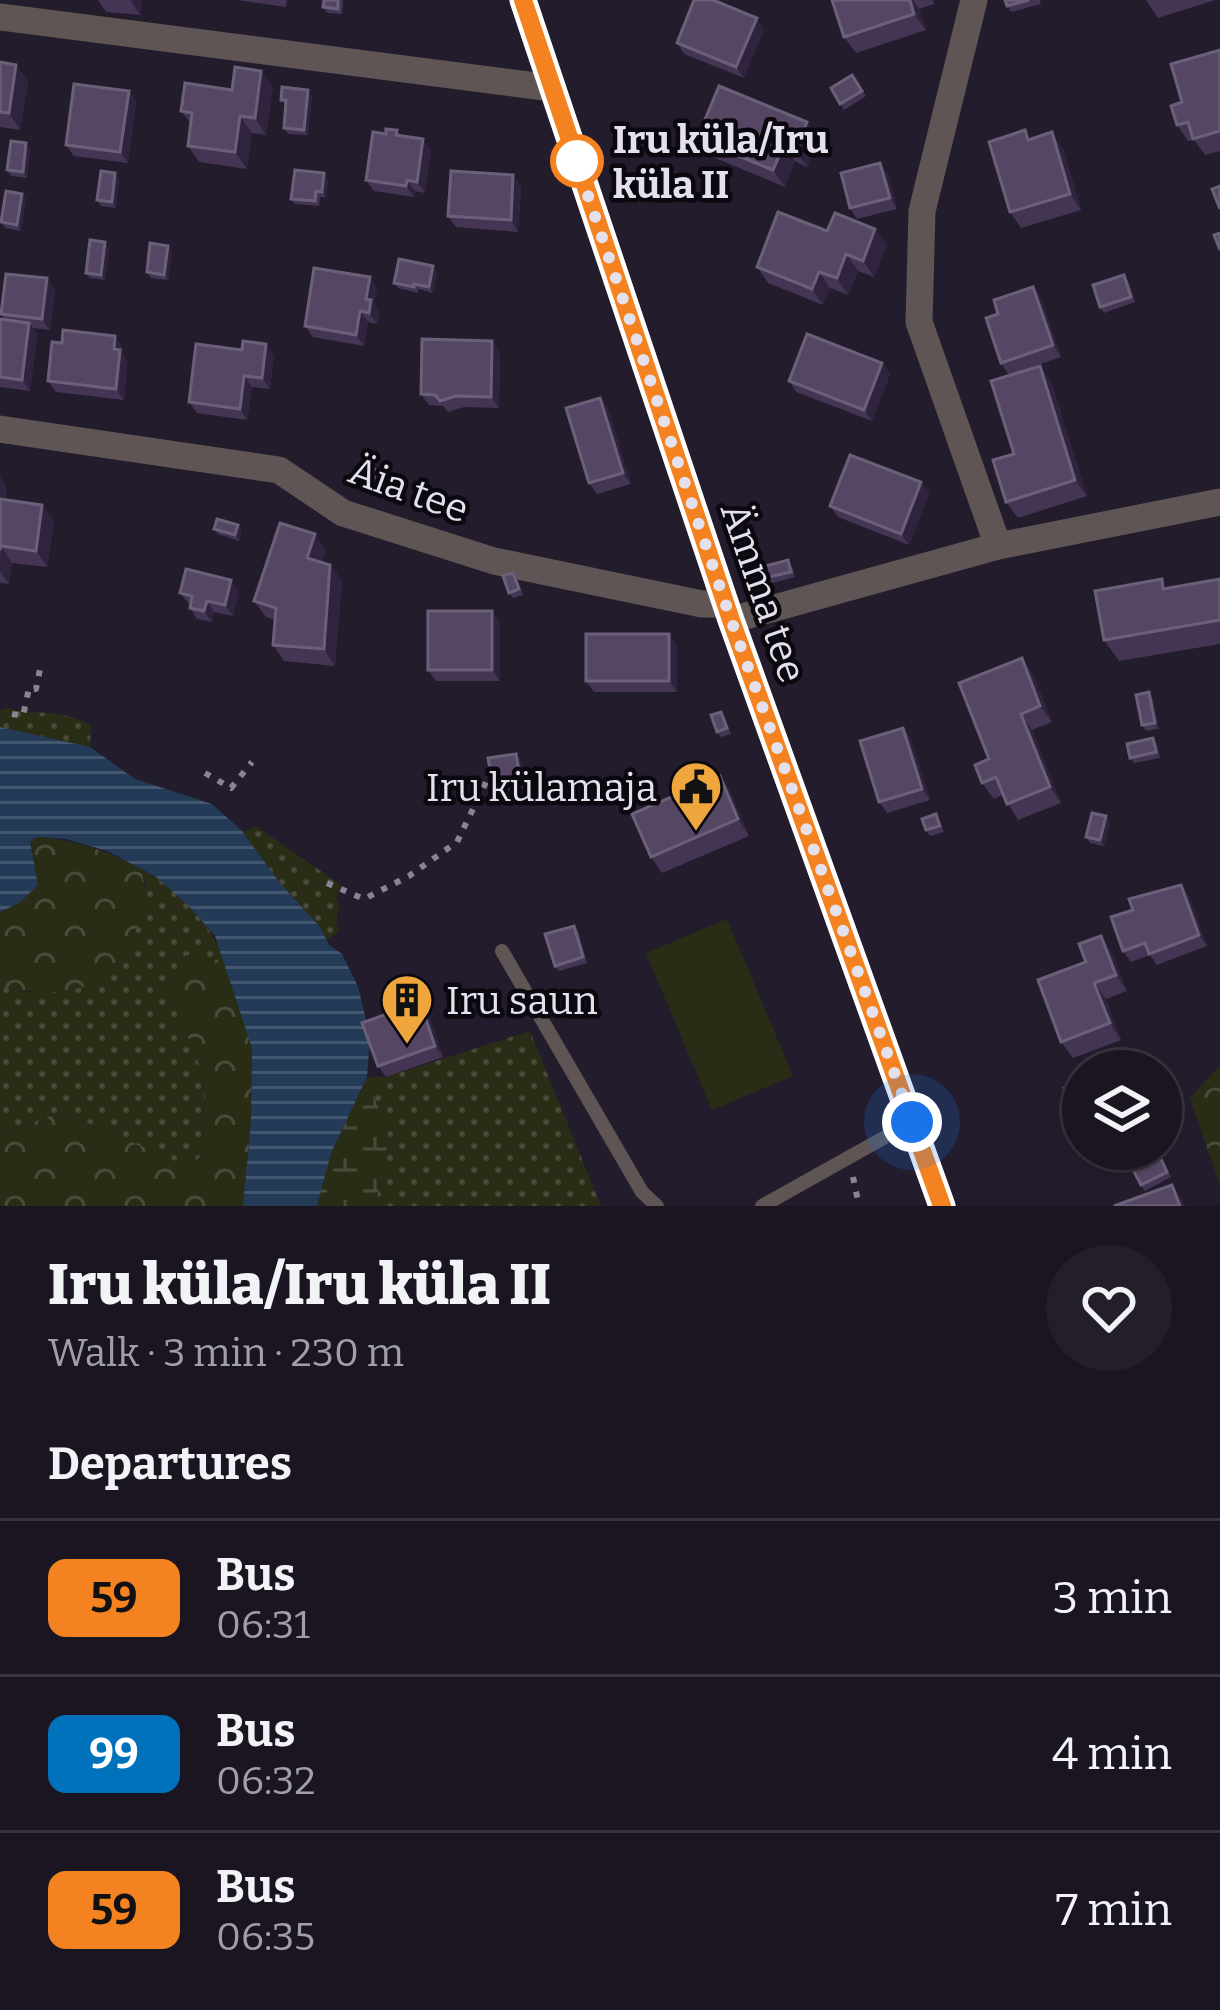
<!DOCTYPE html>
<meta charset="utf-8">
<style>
body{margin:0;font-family:Bitter,serif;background:#231e2a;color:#f1f3f6;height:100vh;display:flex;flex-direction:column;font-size:45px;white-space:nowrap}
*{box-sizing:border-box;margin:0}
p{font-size:39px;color:#9f9fa5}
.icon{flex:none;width:66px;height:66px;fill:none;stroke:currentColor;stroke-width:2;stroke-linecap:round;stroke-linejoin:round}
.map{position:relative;height:1206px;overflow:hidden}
.details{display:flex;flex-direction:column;background:#1a1521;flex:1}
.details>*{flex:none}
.badge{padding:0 24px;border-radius:18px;font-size:42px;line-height:78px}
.buttons{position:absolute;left:1062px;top:1050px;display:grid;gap:24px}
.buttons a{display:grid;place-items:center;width:120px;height:120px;border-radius:50%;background:#1a1521;box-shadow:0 3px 9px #0004,0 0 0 3px #38343f;font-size:60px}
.you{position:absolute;width:60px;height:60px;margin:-30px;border:9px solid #fff;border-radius:50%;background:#1a73e8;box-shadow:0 0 0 18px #1a73e833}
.map>.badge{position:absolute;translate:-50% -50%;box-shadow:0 0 0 6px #fff}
h2{padding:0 48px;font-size:45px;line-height:108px}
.round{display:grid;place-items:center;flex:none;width:126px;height:126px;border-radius:63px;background:#231e2a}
.overview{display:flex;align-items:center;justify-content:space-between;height:204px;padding:0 48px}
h1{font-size:57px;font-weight:800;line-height:90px}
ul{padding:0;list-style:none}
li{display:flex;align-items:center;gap:36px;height:156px;padding:0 48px;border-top:3px solid #38343f}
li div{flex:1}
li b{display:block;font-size:45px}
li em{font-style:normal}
li .badge{min-width:132px;font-weight:700;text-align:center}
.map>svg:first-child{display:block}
.grass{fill:url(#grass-dots)}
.forest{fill:url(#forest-crowns)}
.wetland{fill:url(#wetland-marsh)}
.pitch{fill:#2a2d16}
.water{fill:url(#water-rules)}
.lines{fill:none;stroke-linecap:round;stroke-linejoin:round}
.path{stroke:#898491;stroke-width:6;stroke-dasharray:6 9;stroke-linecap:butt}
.service{stroke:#605555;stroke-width:14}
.minor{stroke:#605555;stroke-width:27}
.wall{fill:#433553}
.shaded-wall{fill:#2f233d}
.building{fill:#554764;stroke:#6b6079;stroke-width:3}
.line-casing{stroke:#fff;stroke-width:27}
.line{stroke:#f58220;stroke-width:18}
.walk{stroke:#e5e1ec;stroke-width:12;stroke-dasharray:0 21.6}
.stop-dot{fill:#fff;stroke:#f58220;stroke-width:6}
.labels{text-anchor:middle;stroke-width:9;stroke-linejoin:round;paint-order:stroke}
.stop-label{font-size:39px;font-weight:bold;fill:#e5e1ec;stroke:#0b080f;text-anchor:start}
.street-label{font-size:39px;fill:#e5e1ec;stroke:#0b080f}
.poi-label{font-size:39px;fill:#e5e1ec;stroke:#0b080f;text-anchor:end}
</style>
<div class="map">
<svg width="1220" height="1206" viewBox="0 0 1220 1206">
<defs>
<pattern id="grass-dots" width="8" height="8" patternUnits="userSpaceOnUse" patternTransform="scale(3)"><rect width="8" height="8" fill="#2a2d16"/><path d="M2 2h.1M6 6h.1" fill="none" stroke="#494b38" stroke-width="1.8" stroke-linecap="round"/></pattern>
<pattern id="forest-crowns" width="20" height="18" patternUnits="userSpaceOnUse" patternTransform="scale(3)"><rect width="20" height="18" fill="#2a2d16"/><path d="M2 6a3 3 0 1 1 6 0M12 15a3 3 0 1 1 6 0" fill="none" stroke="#494b38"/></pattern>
<pattern id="wetland-marsh" width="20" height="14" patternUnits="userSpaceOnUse" patternTransform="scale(3)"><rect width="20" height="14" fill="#2a2d16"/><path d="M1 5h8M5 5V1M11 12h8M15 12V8" fill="none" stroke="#494b38"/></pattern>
<pattern id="water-rules" width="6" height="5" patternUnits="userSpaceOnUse" patternTransform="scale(3)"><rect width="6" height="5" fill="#243b58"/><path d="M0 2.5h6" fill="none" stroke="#445770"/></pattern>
</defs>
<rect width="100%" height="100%" fill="#231c2c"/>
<!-- grass -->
<g class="grass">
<path d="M5,708c35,8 52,0 86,17l-1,22 -90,-20v-16z"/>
<polygon points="257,827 341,885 336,897 339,906 336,925 340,931 326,940 320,927 279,882 242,832"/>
<path d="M140,868c38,20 70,54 85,93l-39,-5 -20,27 38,93 1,76 -16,16 -126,-56 -63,21v-146l32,6 114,-109z"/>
<polygon points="530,1031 601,1206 375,1206 389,1138 367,1077 386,1077"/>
</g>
<!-- forest -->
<g class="forest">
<path d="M38,837c38,3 69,14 102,31 7,18 4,29 0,47 -15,75 -73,86 -140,72v-75l19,-9 19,-18 -8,-44z"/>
<polygon points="186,955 225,961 252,1048 251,1121 243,1206 0,1206 0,1133 63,1112 189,1167 205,1152 204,1076 166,983"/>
<polygon points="1220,1065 1220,1185 1190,1098"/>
</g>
<!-- wetland -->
<polygon class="wetland" points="367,1077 389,1138 375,1206 317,1206 331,1153"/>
<!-- pitch -->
<polygon class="pitch" points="727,919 793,1076 712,1110 646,953"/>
<!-- water -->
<polygon class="water" points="0,727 90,747 135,779 212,804 242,831 279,882 320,927 329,945 342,954 358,987 370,1036 367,1077 331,1153 317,1206 243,1206 251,1122 252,1048 215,936 189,906 155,876 107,851 66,839 38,837 30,841 38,885 19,903 0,912"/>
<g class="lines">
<!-- path -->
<g class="path">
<polyline points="12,714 23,716 29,688 36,689 40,669"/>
<polyline points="205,773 231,788 252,762"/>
<polyline points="327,883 364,899 409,876 457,842 488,778"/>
<polyline points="853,1177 859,1206"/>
</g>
<!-- service -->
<g class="service">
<polyline points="502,951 642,1192 657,1206"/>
<polyline points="762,1206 912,1122"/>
</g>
<!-- minor -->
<g class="minor">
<polyline points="523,0 731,620 942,1206"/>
<polyline points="974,0 922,211 919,322 998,546"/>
<polyline points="0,17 552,88"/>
<polyline points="0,429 279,470 343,513 494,561 702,604 726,604"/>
<polyline points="731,620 998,546 1220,502"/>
</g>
</g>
<!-- wall -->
<g class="wall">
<polygon points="98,0 142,0 140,15 106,12"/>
<polygon points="236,0 287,0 286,7"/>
<polygon points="324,0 343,0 342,14 327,13 323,7"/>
<polygon points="832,0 933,0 934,4 919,9 926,30 856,53 844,37"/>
<polygon points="1005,0 1040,0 1041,4 1011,12"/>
<polygon points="1146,0 1215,0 1158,18"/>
<polygon points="764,29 744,78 684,54 677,43"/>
<polygon points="1220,50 1220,151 1205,155 1194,140 1188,141 1177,125 1182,102"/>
<polygon points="0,62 28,81 20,130 0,127"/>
<polygon points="261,71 273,87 266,135 252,133 247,169 199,162 188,146 191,124 181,111 232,90"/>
<polygon points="852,75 866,96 844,110 831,88"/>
<polygon points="129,91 136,102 128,163 74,156 66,145"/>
<polygon points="312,95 308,135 288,134 284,128 286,106 281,100"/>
<polygon points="397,130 401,136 431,150 425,193 415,191 414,197 374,191 366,180 386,134"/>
<polygon points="818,138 807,167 795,161 785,187 708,155 697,139"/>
<polygon points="1031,139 1063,149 1081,210 1021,228 1010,212"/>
<polygon points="30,149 27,178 11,176 7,170"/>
<polygon points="888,174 897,209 857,219 850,208"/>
<polygon points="119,178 116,208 101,206 97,200"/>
<polygon points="328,179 326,197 320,197 319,206 295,204 291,199"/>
<polygon points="521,186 518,232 456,227 448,216"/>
<polygon points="26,199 21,231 5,228 1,222"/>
<polygon points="875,229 887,245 874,277 858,271 848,295 830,288 823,305 768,283 757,267 827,231"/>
<polygon points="109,248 105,280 90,278 86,273"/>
<polygon points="172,252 168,280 151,278 147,272"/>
<polygon points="437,272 433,293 418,289 418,293 398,288 394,283"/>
<polygon points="1124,275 1128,281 1135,302 1104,313 1100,307"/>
<polygon points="377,288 374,305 379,311 377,324 368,322 364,346 313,337 305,326"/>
<polygon points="55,289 50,330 33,328 37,334 30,391 0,387 0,319 5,320 1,314"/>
<polygon points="1041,298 1061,357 1009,375 1001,363"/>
<polygon points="123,347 122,353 127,361 124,400 56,392 48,381"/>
<polygon points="500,352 499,408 464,407 448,412 443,406 429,405 421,394"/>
<polygon points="274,355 270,389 252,387 247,420 197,413 189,402"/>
<polygon points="882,363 890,374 872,421 796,392 789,381"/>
<polygon points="1040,366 1051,382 1087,496 1018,518 1006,502 1014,454"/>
<polygon points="600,398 608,409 631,484 597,494 589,483"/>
<polygon points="393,476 397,482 390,501 371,494 367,489"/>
<polygon points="0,477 6,486 5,499 42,505 54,521 47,567 12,563 9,584 0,583"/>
<polygon points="921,482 929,493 909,545 838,517 830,506"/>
<polygon points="214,529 242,531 239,541 218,534"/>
<polygon points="326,550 322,562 330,565 342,581 335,666 284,661 273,645 275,620 266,617 254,601"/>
<polygon points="792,566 795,577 769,584 765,578"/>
<polygon points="517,578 523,595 513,598 509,593"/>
<polygon points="1220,579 1220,644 1119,661 1104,640 1168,588"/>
<polygon points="239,591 233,616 214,612 212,622 197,619 190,608 190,605 180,593"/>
<polygon points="492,611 500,622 500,681 436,681 428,670"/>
<polygon points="677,646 677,692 594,692 586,681"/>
<polygon points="1022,658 1033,675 1052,722 1032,730 1061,803 1018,820 1003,795 994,799 982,783"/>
<polygon points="1153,698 1159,729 1146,731 1142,725"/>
<polygon points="721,712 731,734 721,737 717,732"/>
<polygon points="903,728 911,739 930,800 887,813 879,802"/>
<polygon points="1153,738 1157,744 1160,758 1134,763 1130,758"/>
<polygon points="516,754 520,759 525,788 497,793 493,787"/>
<polygon points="720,776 731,793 749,836 662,873 651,857"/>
<polygon points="936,814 944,832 930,836 926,830"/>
<polygon points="1106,816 1110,822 1104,846 1090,843 1086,837"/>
<polygon points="1189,896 1207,946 1157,965 1150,955 1131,962 1123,951"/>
<polygon points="574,926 578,931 587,963 559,971 555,966"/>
<polygon points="1112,952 1127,991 1106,999 1121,1040 1073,1058 1061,1042"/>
<polygon points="428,1013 443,1057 386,1077 378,1066"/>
<polygon points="1083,1080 1083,1116 1078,1117 1071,1106"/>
<polygon points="1163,1160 1171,1177 1145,1191 1141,1185"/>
</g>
<!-- shaded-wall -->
<g class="shaded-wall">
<polygon points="130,0 142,0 140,15"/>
<polygon points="910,0 913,0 919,9 926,30 914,14"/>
<polygon points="757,18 764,29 744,78 736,67"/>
<polygon points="16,65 28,81 20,130 9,113"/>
<polygon points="261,71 273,87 266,135 255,118"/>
<polygon points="308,90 312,95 308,135 304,130"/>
<polygon points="129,91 136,102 128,163 120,152"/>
<polygon points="240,116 252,133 247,169 235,152"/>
<polygon points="807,122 818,138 807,167 795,150"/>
<polygon points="1052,132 1063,149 1081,210 1070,194"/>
<polygon points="423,139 431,150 425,193 417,182"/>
<polygon points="26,143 30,149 27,178 23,172"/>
<polygon points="784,145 795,161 785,187 773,170"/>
<polygon points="880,163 888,174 897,209 890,198"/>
<polygon points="115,173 119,178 116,208 112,202"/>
<polygon points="324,173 328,179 326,197 322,192"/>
<polygon points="513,175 521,186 518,232 511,220"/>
<polygon points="407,180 415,191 414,197 406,186"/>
<polygon points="22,194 26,199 21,231 17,225"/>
<polygon points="875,229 887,245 874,277 863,261"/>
<polygon points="105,242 109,248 105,280 101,275"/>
<polygon points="168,246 172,252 168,280 164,275"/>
<polygon points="846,254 858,271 848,295 837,278"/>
<polygon points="433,266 437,272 433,293 429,287"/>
<polygon points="819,272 830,288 823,305 812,289"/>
<polygon points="370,277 377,288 374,305 379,311 377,324 369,313 366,299"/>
<polygon points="47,278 55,289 50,330 42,319"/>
<polygon points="1033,287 1041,298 1061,357 1053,345"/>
<polygon points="360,311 368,322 364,346 356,335"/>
<polygon points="29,323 37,334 30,391 22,380"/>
<polygon points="115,336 123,347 122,353 127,361 124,400 116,389"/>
<polygon points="492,341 500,352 499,408 491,397"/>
<polygon points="266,344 274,355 270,389 262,378"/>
<polygon points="882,363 890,374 872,421 864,410"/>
<polygon points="1040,366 1051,382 1087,496 1075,480"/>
<polygon points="244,376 252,387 247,420 240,409"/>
<polygon points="600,398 608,409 631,484 623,473"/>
<polygon points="393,476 397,482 390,501 386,495"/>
<polygon points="0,477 6,486 3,514 0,510"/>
<polygon points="921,482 929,493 909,545 901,534"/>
<polygon points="42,505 54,521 47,567 36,551"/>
<polygon points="238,525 242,531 239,541 235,535"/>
<polygon points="315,534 326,550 318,574 307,558"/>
<polygon points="1,546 12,563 9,584 0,571"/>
<polygon points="330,565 342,581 335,666 324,649"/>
<polygon points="231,580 239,591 233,616 225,605"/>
<polygon points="207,601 214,612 212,622 204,611"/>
<polygon points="492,611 500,622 500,681 492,670"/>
<polygon points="669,634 677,646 677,692 669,681"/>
<polygon points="1022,658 1033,675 1052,722 1040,706"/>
<polygon points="1149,692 1153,698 1159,729 1155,723"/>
<polygon points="1021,714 1032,730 1061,803 1050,787"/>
<polygon points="903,728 911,739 930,800 922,789"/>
<polygon points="516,754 520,759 525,788 521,782"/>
<polygon points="720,776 731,793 749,836 738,819"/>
<polygon points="1106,816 1110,822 1104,846 1100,840"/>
<polygon points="1181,885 1189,896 1207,946 1199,935"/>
<polygon points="1101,936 1112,952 1127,991 1116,975"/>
<polygon points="1094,983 1106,999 1121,1040 1110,1023"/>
<polygon points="420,1002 428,1013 443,1057 435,1046"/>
<polygon points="1172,1185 1183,1201 1185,1206 1180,1206"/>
</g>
<!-- building -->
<g class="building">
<polygon points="324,0 338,0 338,9 323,7"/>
<polygon points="694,0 713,0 757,18 736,67 677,43"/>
<polygon points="832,0 910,0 914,14 844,37"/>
<polygon points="1005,0 1029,0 1007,6"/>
<polygon points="1220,50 1220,131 1193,139 1188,122 1177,125 1171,106 1182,102 1171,64"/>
<polygon points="0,62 16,65 9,113 0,112"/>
<polygon points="235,67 261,71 255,118 240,116 235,152 188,146 192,113 181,111 185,83 232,90"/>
<polygon points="852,75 862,91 840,104 831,88"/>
<polygon points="74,84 129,91 120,152 66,145"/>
<polygon points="719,86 807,122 795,150 784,145 773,170 697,139"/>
<polygon points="282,87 308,90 304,130 284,128 286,100 281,100"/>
<polygon points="386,129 397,130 396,135 423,139 417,182 407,180 406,186 366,180 373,132 386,134"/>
<polygon points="1025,130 1028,140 1052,132 1070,194 1010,212 989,142"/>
<polygon points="11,141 26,143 23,172 7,170"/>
<polygon points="880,163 890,198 850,208 841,173"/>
<polygon points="295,170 324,173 322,192 316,191 315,201 291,199"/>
<polygon points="101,171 115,173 112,202 97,200"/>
<polygon points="451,171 513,175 511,220 448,216"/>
<polygon points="1220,186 1220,209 1212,189"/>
<polygon points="6,191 22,194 17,225 1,222"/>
<polygon points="778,212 827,231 835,213 875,229 863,261 846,254 837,278 819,272 812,289 757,267"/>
<polygon points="1220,233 1220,250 1214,235"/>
<polygon points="90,240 105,242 101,275 86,273"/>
<polygon points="150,243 168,246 164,275 147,272"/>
<polygon points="399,259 433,266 429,287 414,284 414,287 394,283"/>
<polygon points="314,268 370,277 366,299 371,300 369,313 360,311 356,335 305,326"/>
<polygon points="6,274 47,278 42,319 1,314"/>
<polygon points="1124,275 1131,297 1100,307 1093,285"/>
<polygon points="1033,287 1053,345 1001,363 986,318 998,314 994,300"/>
<polygon points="0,319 29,323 22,380 0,377"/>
<polygon points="63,330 115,336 114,349 120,350 116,389 48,381 52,342 62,343"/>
<polygon points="807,334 882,363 864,410 789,381"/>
<polygon points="422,339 492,341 491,397 456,396 440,401 435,395 421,394"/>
<polygon points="243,341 266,344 262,378 244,376 240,409 189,402 196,344 242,350"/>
<polygon points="1040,366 1075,480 1006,502 993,460 1014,454 991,381"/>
<polygon points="600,398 623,473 589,483 566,408"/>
<polygon points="850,455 921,482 901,534 830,506"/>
<polygon points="374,469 393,476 386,495 367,489"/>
<polygon points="0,499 42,505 36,551 1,546 0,550"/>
<polygon points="217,519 238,525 235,535 214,529"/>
<polygon points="280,523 315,534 307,558 330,565 324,649 273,645 276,608 254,601"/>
<polygon points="788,560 791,572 765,578 762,567"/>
<polygon points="186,569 231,580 225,605 207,601 204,611 190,608 192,596 180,593"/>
<polygon points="513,573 519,589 509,593 503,576"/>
<polygon points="1162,579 1163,589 1220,579 1220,620 1104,640 1095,591"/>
<rect x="428" y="611" width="64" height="59"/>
<rect x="586" y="634" width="83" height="47"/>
<polygon points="1022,658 1040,706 1021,714 1050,787 1007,804 996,777 982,783 975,765 989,759 959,683"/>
<polygon points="1149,692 1155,723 1142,725 1136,695"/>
<polygon points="721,712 727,728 717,732 711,715"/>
<polygon points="903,728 922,789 879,802 860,741"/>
<polygon points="1153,738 1156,752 1130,758 1127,744"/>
<polygon points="516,754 521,782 493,787 488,758"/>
<polygon points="720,776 738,819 651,857 632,814"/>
<polygon points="1092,813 1106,816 1100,840 1086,837"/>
<polygon points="936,814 940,826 926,830 922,819"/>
<polygon points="1181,885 1199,935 1149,954 1145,943 1123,951 1111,917 1133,910 1129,899"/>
<polygon points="574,926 583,957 555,966 545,934"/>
<polygon points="1101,936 1116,975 1094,983 1110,1023 1061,1042 1038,980 1086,962 1079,944"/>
<polygon points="420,1002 435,1046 378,1066 362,1023"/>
<polygon points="1130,1062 1133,1071 1107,1071"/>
<polygon points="1083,1080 1083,1101 1071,1106 1064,1088"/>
<polygon points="1159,1155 1167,1172 1141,1185 1132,1168"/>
<polygon points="1172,1185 1180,1206 1114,1206"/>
</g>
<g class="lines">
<!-- line casing -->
<g class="line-casing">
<polyline id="line" points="523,0 731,620 942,1206"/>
</g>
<!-- line -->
<use href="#line" class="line"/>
<!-- walk -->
<polyline class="walk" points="577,161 572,148 731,620 912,1122"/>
</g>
<!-- icons -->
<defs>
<g id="civic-pin" transform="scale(2.7)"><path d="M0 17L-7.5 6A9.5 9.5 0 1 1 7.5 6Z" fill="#efa73d" stroke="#0b080f"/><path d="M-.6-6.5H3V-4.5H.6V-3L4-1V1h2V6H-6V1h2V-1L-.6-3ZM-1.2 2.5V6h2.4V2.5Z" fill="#111"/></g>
<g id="building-pin" transform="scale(2.7)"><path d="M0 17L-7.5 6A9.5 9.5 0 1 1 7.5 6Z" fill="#efa73d" stroke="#0b080f"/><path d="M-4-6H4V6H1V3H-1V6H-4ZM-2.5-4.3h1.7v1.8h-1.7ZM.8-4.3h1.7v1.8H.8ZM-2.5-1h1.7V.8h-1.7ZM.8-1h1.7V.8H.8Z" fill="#111"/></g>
</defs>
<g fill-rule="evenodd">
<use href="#civic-pin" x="696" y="787"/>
<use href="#building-pin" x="407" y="1000"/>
</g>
<!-- markers -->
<circle class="stop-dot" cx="577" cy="161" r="24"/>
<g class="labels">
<!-- stop labels -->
<g class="stop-label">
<text x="613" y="153">Iru küla/Iru<tspan x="613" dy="45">küla II</tspan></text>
</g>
<!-- street labels -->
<g class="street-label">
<text transform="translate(409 489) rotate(20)" y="14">Äia tee</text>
<text transform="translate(764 592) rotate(71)" y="14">Ämma tee</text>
</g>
<!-- poi labels -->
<g class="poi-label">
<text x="657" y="801">Iru külamaja</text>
<text x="446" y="1014" text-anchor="start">Iru saun</text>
</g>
</g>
</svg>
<div class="buttons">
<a><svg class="icon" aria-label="layers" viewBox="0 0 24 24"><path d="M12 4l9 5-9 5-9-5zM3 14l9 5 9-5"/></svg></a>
</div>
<div class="you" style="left:912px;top:1122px"></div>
</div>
<section class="details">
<div class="overview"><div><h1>Iru küla/Iru küla II</h1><p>Walk · 3 min · 230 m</p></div><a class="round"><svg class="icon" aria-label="heart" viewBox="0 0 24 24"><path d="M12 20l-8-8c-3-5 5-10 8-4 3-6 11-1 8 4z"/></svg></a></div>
<h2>Departures</h2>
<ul>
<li><span class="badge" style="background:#f58220;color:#111">59</span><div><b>Bus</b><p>06:31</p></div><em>3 min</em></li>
<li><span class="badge" style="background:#0072bc;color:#fff">99</span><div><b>Bus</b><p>06:32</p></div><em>4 min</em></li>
<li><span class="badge" style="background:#f58220;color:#111">59</span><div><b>Bus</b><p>06:35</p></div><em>7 min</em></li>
</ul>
</section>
